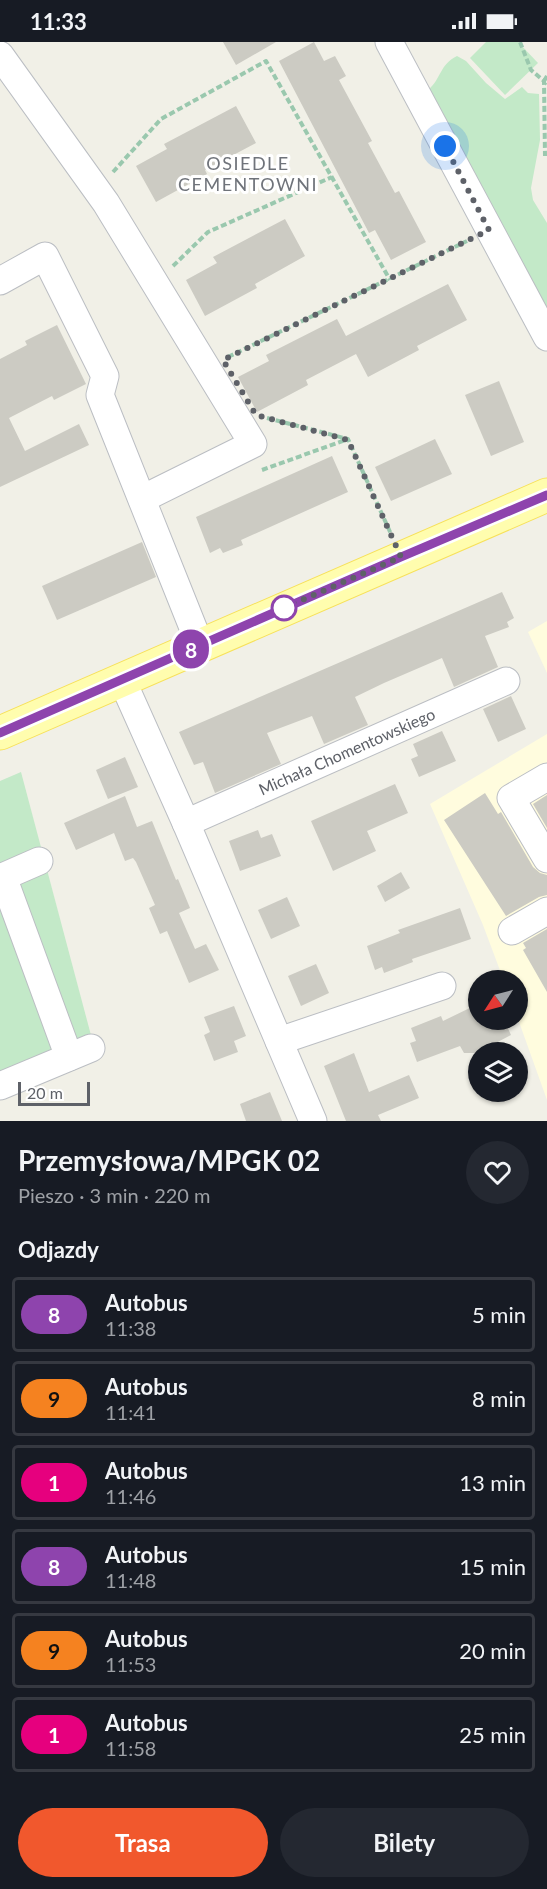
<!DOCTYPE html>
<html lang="pl">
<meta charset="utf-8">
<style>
body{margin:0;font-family:Lato,sans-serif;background:#242831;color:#f1f3f6;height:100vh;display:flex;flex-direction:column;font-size:22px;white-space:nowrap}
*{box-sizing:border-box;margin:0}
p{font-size:20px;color:#9ea1a6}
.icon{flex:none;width:33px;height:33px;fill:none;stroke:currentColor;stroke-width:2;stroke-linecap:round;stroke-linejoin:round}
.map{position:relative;height:1079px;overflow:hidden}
.side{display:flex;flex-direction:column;background:#171b24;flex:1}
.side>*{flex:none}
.badge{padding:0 12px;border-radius:20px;font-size:21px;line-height:39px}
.needle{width:39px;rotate:234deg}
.controls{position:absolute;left:468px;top:928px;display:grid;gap:12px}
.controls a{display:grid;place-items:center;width:60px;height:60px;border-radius:50%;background:#171b24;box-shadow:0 2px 4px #0004;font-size:30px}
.scale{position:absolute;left:18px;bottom:15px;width:72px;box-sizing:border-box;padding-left:6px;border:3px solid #5e6168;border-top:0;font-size:16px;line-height:21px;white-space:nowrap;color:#5e6168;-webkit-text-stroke:4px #fff;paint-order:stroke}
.you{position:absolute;width:30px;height:30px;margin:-15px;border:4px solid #fff;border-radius:50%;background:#1a73e8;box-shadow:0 0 0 9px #1a73e833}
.map>.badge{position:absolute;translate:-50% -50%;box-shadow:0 0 0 3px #fff}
h2{padding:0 18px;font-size:22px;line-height:54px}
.round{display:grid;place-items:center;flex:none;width:63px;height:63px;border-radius:32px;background:#242831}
.summary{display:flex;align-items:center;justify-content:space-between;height:102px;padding:0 18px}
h1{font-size:28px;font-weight:700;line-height:45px}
.cta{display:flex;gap:12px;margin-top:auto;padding:12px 18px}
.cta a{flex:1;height:69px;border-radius:36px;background:#f1582d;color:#fff;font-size:24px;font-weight:700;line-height:69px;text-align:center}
.cta a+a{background:#242831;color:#f1f3f6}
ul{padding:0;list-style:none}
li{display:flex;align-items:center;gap:18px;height:75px;margin:0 12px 9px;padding:0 6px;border:3px solid #363941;border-radius:6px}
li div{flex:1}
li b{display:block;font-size:22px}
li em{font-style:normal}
li .badge{min-width:66px;font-weight:700;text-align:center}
.status{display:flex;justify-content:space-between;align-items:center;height:42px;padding:0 30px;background:#171b24;direction:ltr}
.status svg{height:16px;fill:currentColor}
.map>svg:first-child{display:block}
.commercial{fill:#fffcde}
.green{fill:#c3e9c8}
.building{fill:#cccbc3}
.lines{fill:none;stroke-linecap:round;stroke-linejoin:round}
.minor-casing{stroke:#bbbec3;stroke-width:29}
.major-casing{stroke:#f7e15a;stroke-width:35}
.path{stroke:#9ac8ae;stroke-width:4;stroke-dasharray:6 3;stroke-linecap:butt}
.minor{stroke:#fff;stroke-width:27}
.major{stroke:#fffdae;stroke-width:33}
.line-casing{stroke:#fff;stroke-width:14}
.line{stroke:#8e44ad;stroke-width:9}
.walk{stroke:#5e6168;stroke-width:6;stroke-dasharray:0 10.8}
.stop-dot{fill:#fff;stroke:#8e44ad;stroke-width:3}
.labels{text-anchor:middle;stroke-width:6;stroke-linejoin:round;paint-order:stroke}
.street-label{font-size:16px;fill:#5e6168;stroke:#fff}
.neighbourhood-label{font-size:18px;letter-spacing:1.5px;fill:#6f737a;stroke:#fff}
</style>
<div class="status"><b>11:33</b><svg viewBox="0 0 49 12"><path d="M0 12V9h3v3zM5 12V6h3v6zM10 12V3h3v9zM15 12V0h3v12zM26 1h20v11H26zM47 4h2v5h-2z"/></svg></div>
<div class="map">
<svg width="547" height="1079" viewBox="0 0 547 1079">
<rect width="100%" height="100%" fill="#f1f0e7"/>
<!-- commercial -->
<g class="commercial">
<polygon points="547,579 547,631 528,590"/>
<polygon points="547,692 547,1058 518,977 518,939 504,939 483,883 430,762"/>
</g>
<!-- green -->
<g class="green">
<polygon points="486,0 518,0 538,21 505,53 470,16"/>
<path d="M457,14l9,5 20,22 19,16 17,-12 6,6 11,1 1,46 -9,48 2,12 14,23v90l-119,-223c14,-12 11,-25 29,-34z"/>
<polygon points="21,730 92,997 0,1035 0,739"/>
</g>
<!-- building -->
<g class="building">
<polygon points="223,0 276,0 236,23"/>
<polygon points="314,0 324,19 335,14 346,34 339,38 372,99 368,101 395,151 399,149 426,200 391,218 375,188 369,191 279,19"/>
<polygon points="236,64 256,101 205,128 207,132 156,160 136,124 167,107 164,102"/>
<polygon points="285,177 305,214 255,242 257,246 205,274 186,238 217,221 213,215"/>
<polygon points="448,242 467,278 417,304 419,308 368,335 356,312 306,338 308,343 257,370 238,335 269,319 266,313 337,277 346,294"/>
<polygon points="57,283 86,342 54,358 52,354 9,376 25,409 79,382 89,403 0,445 0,317 27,303 25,299"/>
<polygon points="499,339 524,400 491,414 465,353"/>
<polygon points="435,397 452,432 391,459 375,425"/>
<polygon points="332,414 348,450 241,498 243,503 223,511 220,506 210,511 196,475"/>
<polygon points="142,500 156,535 57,578 42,544"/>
<polygon points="502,550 514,576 507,580 509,585 485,594 498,625 454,645 442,616 384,641 355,655 368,683 324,702 312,674 267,691 281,722 215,751 203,720 194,723 179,690"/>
<polygon points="511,654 526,687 498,700 483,667"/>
<polygon points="442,689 456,719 419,735 411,717 418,714 413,702"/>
<polygon points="125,715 138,745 108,757 96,728"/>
<polygon points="395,742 408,771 367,789 376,809 333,829 311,779"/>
<polygon points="485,751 498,772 501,770 533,825 540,831 547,833 547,853 539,855 506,874 444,778"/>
<polygon points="547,753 547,786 533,762"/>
<polygon points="125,754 137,785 152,779 176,838 178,837 190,866 179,871 195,907 206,902 219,928 189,941 167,889 160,892 149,866 155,863 136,820 133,816 125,819 114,791 76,808 64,781"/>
<polygon points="258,788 261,796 272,792 281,814 240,829 229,799"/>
<polygon points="401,830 410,846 385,860 377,844"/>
<polygon points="287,855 300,884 271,897 258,868"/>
<polygon points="460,866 471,897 412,917 413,920 384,931 382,925 375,928 367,904 400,891 398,888"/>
<polygon points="547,887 547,950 523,908 526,906 523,901"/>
<polygon points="316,922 329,951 301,964 288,934"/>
<polygon points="478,962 478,978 504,978 511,993 492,1003 497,1011 464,1011 460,1004 417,1020 410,1001 416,999 411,986 441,974 443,979"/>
<polygon points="234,964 246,994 234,999 238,1010 214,1019 204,993 210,990 204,975"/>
<polygon points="354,1011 369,1050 409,1033 419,1056 378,1073 381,1079 346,1079 324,1024"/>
<polygon points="270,1050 282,1079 246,1079 240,1062"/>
</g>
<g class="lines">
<!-- minor casing -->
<g class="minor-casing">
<g id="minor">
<polyline points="389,0 547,295"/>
<polyline points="0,13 106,161 253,402 142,457"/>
<polyline points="0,239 45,214 105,334 100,353 200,603"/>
<polyline points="122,638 186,781 313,1079"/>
<polyline points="547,735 511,756 547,817"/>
<path id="s1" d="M186,781l320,-142"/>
<polyline points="3,835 69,1015"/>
<polyline points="0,836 39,819"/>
<polyline points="512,889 547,869"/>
<polyline points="279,999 442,944"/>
<polyline points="0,1044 91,1006"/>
</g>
</g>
<!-- major casing -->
<g class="major-casing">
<polyline id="major" points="0,691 547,453"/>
</g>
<!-- path -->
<g class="path">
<polyline points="520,0 531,28 544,39 545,114"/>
<polyline points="547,34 544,39 547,42"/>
<polyline points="113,130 161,77 266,19 390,238"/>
<polyline points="173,224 208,190 332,135"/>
<polyline points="228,315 467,199"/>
<polyline points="267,376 348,397 391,492"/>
<polyline points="262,428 348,397"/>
</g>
<!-- minor -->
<use href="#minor" class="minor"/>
<!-- major -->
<use href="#major" class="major"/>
</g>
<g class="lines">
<!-- line casing -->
<g class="line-casing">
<polyline id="line" points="0,691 401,515 547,453"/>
</g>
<!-- line -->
<use href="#line" class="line"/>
<!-- walk -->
<polyline class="walk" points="284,566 401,515 348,398 256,373 223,318 489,188 445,104"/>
</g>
<!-- markers -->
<circle class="stop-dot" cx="284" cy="566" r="12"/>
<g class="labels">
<!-- street labels -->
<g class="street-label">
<text dy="6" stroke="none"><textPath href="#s1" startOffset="176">Michała Chomentowskiego</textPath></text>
</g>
<!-- neighbourhood labels -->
<g class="neighbourhood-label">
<text x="248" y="128">OSIEDLE<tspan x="248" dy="21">CEMENTOWNI</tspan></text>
</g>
</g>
</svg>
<div class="controls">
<a><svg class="needle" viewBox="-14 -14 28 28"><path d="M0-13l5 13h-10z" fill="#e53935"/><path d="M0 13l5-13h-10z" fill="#9ea1a6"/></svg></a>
<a><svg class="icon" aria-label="layers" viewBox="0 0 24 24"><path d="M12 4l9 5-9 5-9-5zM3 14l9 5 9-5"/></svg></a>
</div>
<div class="scale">20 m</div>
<div class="you" style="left:445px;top:104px"></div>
<b class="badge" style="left:191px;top:607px;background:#8e44ad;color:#fff">8</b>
</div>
<section class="side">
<div class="summary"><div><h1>Przemysłowa/MPGK 02</h1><p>Pieszo · 3 min · 220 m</p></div><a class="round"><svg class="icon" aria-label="heart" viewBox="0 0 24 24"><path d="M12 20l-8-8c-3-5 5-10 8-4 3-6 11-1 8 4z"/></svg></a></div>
<h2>Odjazdy</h2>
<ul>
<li><span class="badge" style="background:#8e44ad;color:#fff">8</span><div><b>Autobus</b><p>11:38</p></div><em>5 min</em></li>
<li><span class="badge" style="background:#f58220;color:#111">9</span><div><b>Autobus</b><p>11:41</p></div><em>8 min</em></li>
<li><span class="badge" style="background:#e6007e;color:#fff">1</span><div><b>Autobus</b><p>11:46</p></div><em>13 min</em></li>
<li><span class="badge" style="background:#8e44ad;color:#fff">8</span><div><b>Autobus</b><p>11:48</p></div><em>15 min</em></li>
<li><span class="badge" style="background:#f58220;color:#111">9</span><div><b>Autobus</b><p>11:53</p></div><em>20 min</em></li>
<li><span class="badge" style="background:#e6007e;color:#fff">1</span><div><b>Autobus</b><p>11:58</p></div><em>25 min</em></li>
</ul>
<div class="cta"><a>Trasa</a><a>Bilety</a></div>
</section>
